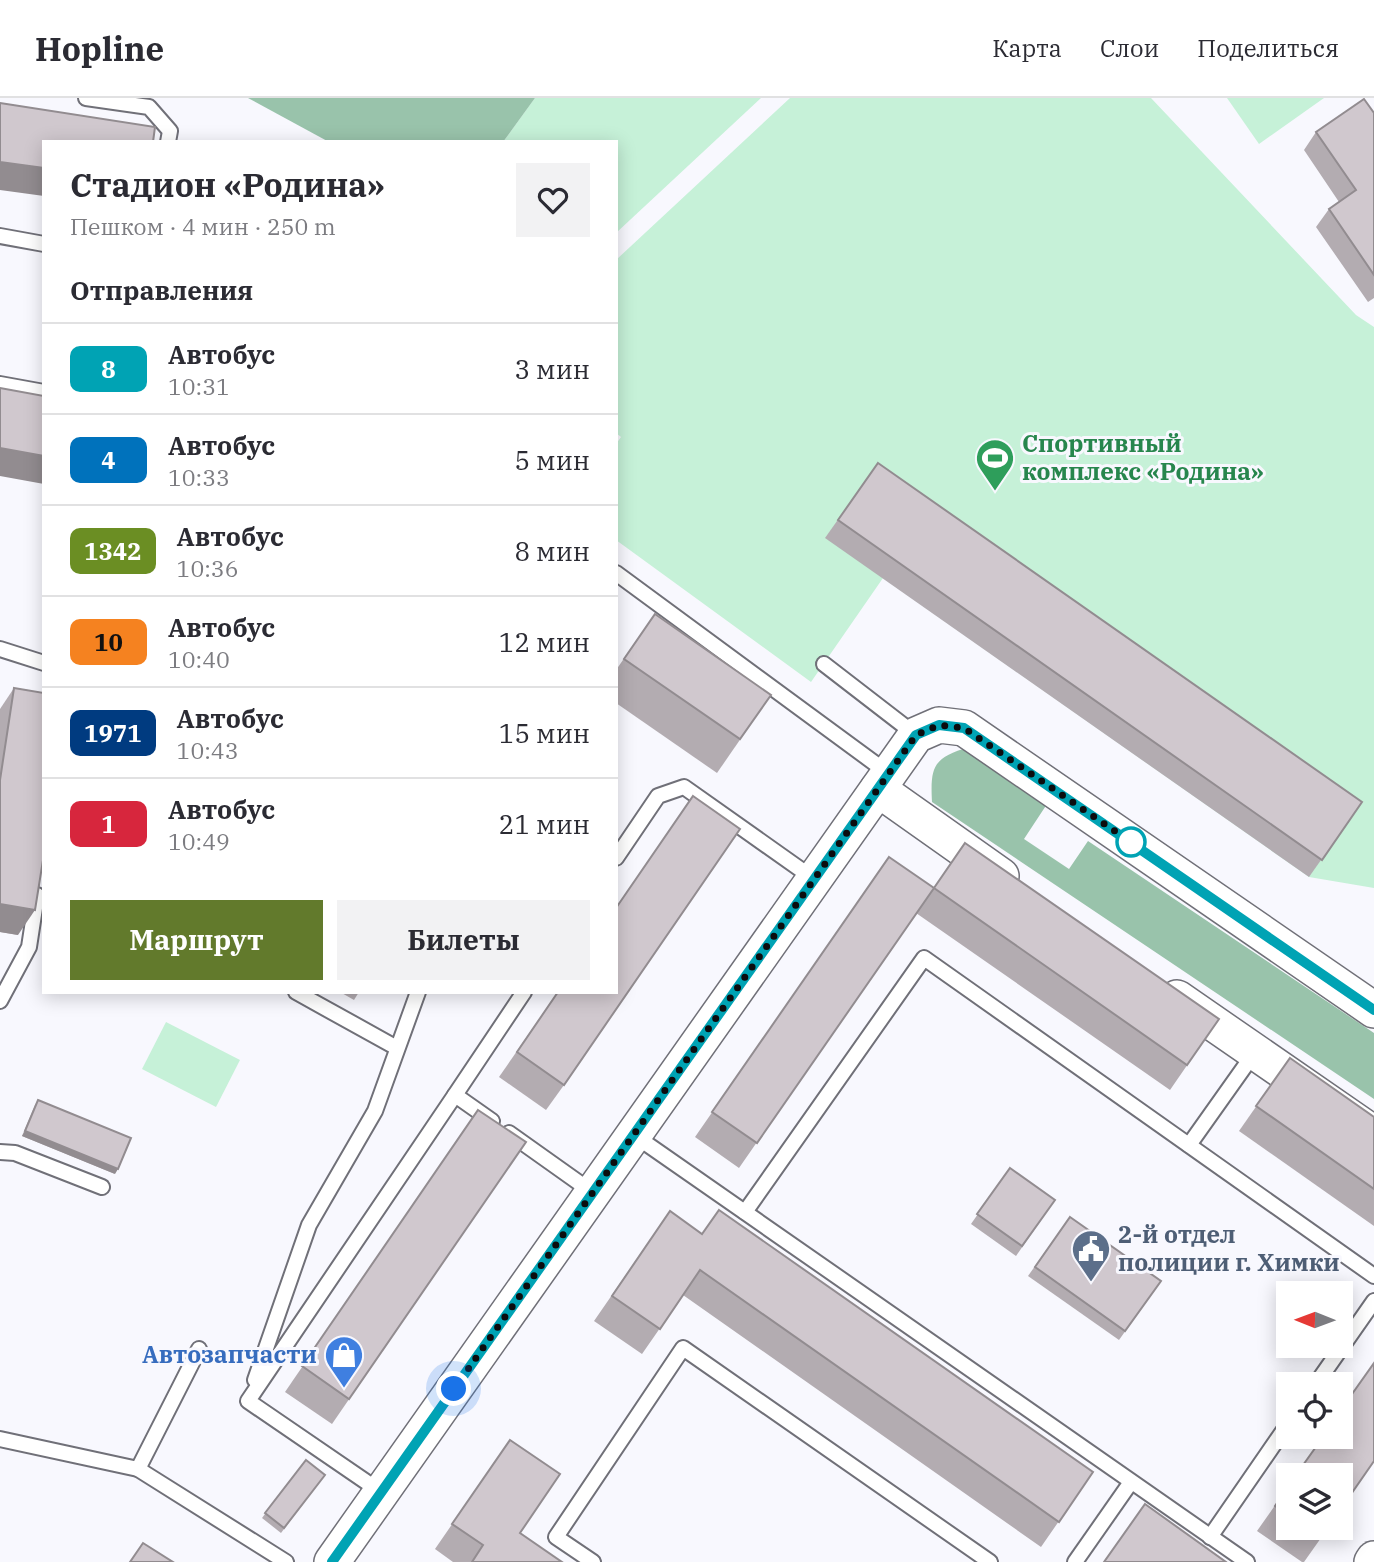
<!DOCTYPE html>
<html lang="ru">
<meta charset="utf-8">
<style>
body{margin:0;font-family:"IBM Plex Serif",serif;background:#f2f2f3;color:#2b2b33;height:100vh;display:flex;flex-direction:column;font-size:26px;white-space:nowrap}
*{box-sizing:border-box;margin:0}
p{font-size:23px;color:#7c7c81}
.icon{flex:none;width:38px;height:38px;fill:none;stroke:currentColor;stroke-width:2;stroke-linecap:round;stroke-linejoin:round}
.map{position:relative;flex:1;overflow:hidden}
.side{position:absolute;left:42px;top:42px;width:576px;height:854px;display:flex;flex-direction:column;background:#fff;border-radius:0px;box-shadow:0 4px 18px #0003}
.side>*{flex:none}
.badge{padding:0 14px;border-radius:10px;font-size:24px;line-height:46px}
.needle{width:46px;rotate:271deg}
.buttons{position:absolute;left:1276px;top:1183px;display:grid;gap:14px}
.buttons a{display:grid;place-items:center;width:77px;height:77px;border-radius:0px;background:#fff;box-shadow:0 4px 18px #0003;font-size:35px}
.you{position:absolute;width:35px;height:35px;margin:-18px;border:5px solid #fff;border-radius:50%;background:#1a73e8;box-shadow:0 0 0 10px #1a73e833}
.map>.badge{position:absolute;translate:-50% -50%;box-shadow:0 0 0 4px #fff}
h2{padding:0 28px;font-size:26px;line-height:63px}
.round{display:grid;place-items:center;flex:none;width:74px;height:74px;border-radius:0px;background:#f2f2f3}
.headline{display:flex;align-items:center;justify-content:space-between;height:119px;padding:0 28px}
h1{font-size:33px;font-weight:700;line-height:52px}
.button{display:flex;gap:14px;margin-top:auto;padding:14px 28px}
.button a{flex:1;height:80px;border-radius:0px;background:#627a2c;color:#fff;font-size:28px;font-weight:700;line-height:80px;text-align:center}
.button a+a{background:#f2f2f3;color:#2b2b33}
ul{padding:0;list-style:none}
li{display:flex;align-items:center;gap:21px;height:91px;padding:0 28px;border-top:2px solid #e1e1e2}
li div{flex:1}
li b{display:block;font-size:26px}
li em{font-style:normal}
li .badge{min-width:77px;font-weight:700;text-align:center}
header{display:flex;align-items:center;gap:42px;box-sizing:border-box;height:98px;padding:0 35px;background:#fff;border-bottom:2px solid #e1e1e2}
header strong{font-size:33px}
nav{display:flex;gap:38px;margin-inline-start:auto;font-size:24px}
.map>svg:first-child{display:block}
.green{fill:#c6f1d8}
.forest{fill:#99c3ab}
.lines{fill:none;stroke-linecap:round;stroke-linejoin:round}
.service-casing{stroke:#707078;stroke-width:18}
.tertiary-casing{stroke:#707078;stroke-width:38}
.service{stroke:#fff;stroke-width:14}
.tertiary{stroke:#fff;stroke-width:35}
.wall{fill:#b3acb1}
.shaded-wall{fill:#928c90}
.building{fill:#d0c8ce;stroke:#928c90;stroke-width:2}
.line-casing{stroke:#fff;stroke-width:16}
.line{stroke:#00a3b4;stroke-width:10}
.walk{stroke:#0c0c0e;stroke-width:7;stroke-dasharray:0 12.6}
.stop-dot{fill:#fff;stroke:#00a3b4;stroke-width:3.5}
.labels{text-anchor:middle;stroke-width:6;stroke-linejoin:round;paint-order:stroke}
.leisure-label{font-size:24px;font-weight:bold;fill:#27864d;stroke:#f8f8fe;text-anchor:start}
.service-label{font-size:24px;font-weight:bold;fill:#4e5e75;stroke:#f8f8fe;text-anchor:start}
.shop-label{font-size:24px;font-weight:bold;fill:#366cbe;stroke:#f8f8fe;text-anchor:end}
</style>
<header>
<strong>Hopline</strong>
<nav><a>Карта</a><a>Слои</a><a>Поделиться</a></nav>
</header>
<div class="map">
<svg width="1374" height="1464" viewBox="0 0 1374 1464">
<rect width="100%" height="100%" fill="#f8f8fe"/>
<!-- green -->
<g class="green">
<polygon points="535,0 761,0 616,135 616,44 503,44"/>
<polygon points="790,0 1151,0 1356,217 1374,229 1374,790 1309,779 883,480 811,584 616,442 616,346 621,339 616,335 616,162"/>
<polygon points="1227,0 1324,0 1259,46"/>
<polygon points="166,924 240,962 216,1009 142,971"/>
</g>
<!-- forest -->
<g class="forest">
<polygon points="248,0 535,0 503,44 329,44"/>
<path d="M969,649l80,54 -25,38 45,30 19,-28 286,192v66l-442,-297c-2,-37 2,-44 37,-55z"/>
</g>
<g class="lines">
<!-- service casing -->
<g class="service-casing">
<g id="service">
<polyline points="86,0 149,9 170,33 168,44"/>
<polyline points="0,138 44,146"/>
<polyline points="0,286 44,294"/>
<polyline points="616,475 888,675"/>
<polyline points="0,551 44,565"/>
<polyline points="824,566 916,637"/>
<polyline points="616,760 658,698 684,689 814,781"/>
<polyline points="296,894 397,950"/>
<polyline points="0,903 29,849 37,797"/>
<polyline points="492,1023 455,997 524,894"/>
<polyline points="509,1035 592,1094"/>
<polyline points="634,1037 1247,1464"/>
<polyline points="1189,1047 1255,954"/>
<polyline points="0,1054 15,1055 102,1089"/>
<polyline points="745,1114 924,860 1374,1178"/>
<polyline points="199,1251 138,1371 286,1464"/>
<polyline points="255,1282 309,1127 375,1013 418,894"/>
<polyline points="1316,1286 1374,1203"/>
<polyline points="0,1341 138,1371"/>
<polyline points="381,1394 248,1303 455,997"/>
<polyline points="1210,1439 1288,1326"/>
<polyline points="593,1464 556,1439 683,1250 990,1464"/>
<polyline points="1075,1464 1131,1384"/>
</g>
</g>
<!-- tertiary casing -->
<g class="tertiary-casing">
<g id="tertiary">
<polyline points="878,691 1001,778"/>
<polyline points="1177,900 1374,1036"/>
<polyline points="332,1464 916,637 939,627 964,630 1374,912"/>
<polyline points="1372,1464 1374,1461"/>
</g>
</g>
<!-- service -->
<use href="#service" class="service"/>
<!-- tertiary -->
<use href="#tertiary" class="tertiary"/>
</g>
<!-- wall -->
<g class="wall">
<polygon points="1374,15 1374,200 1368,204 1316,129 1329,111 1339,104 1304,52 1316,34"/>
<polygon points="878,365 1362,704 1309,779 825,440"/>
<polygon points="655,516 771,597 717,675 616,605 616,572"/>
<polygon points="14,590 18,837 0,834 0,611"/>
<polygon points="889,759 934,790 1219,921 1170,992 916,815 739,1070 695,1039"/>
<polygon points="340,894 359,894 354,902"/>
<polygon points="558,894 564,987 546,1012 499,979"/>
<polygon points="1290,960 1374,1019 1374,1128 1239,1033"/>
<polygon points="38,1002 115,1076 22,1038 35,1007"/>
<polygon points="478,1012 526,1044 332,1326 285,1294"/>
<polygon points="1010,1070 1055,1102 1016,1158 971,1126"/>
<polygon points="670,1113 702,1136 1093,1374 1041,1449 683,1197 642,1256 594,1223"/>
<polygon points="1070,1119 1161,1183 1119,1242 1028,1178"/>
<polygon points="510,1342 520,1435 562,1464 453,1464 435,1451"/>
<polygon points="306,1362 325,1377 281,1435 262,1420"/>
<polygon points="1288,1389 1288,1430 1328,1430 1304,1464 1302,1464 1257,1433"/>
</g>
<!-- shaded-wall -->
<g class="shaded-wall">
<polygon points="0,64 44,70 44,98 0,92"/>
<polygon points="0,350 44,358 44,386 0,378"/>
<polygon points="0,806 35,812 18,837 0,834"/>
<polygon points="25,1033 118,1071 115,1076 22,1038"/>
</g>
<!-- building -->
<g class="building">
<polygon points="1364,1 1374,15 1374,177 1329,111 1356,92 1316,34"/>
<polygon points="0,5 155,29 153,44 44,44 44,70 0,64"/>
<polygon points="0,290 44,298 44,358 0,350"/>
<polygon points="878,365 1362,704 1322,762 838,422"/>
<polygon points="655,516 771,597 740,641 624,561"/>
<polygon points="14,590 44,595 44,756 35,812 0,806 0,682"/>
<polygon points="693,698 740,731 564,987 517,954 558,894 616,894 616,810"/>
<polygon points="965,745 1219,921 1187,967 934,790"/>
<polygon points="889,759 934,790 757,1045 712,1014"/>
<polygon points="1290,960 1374,1019 1374,1091 1256,1008"/>
<polygon points="38,1002 131,1040 118,1071 25,1033"/>
<polygon points="478,1012 526,1044 349,1301 302,1268"/>
<polygon points="1010,1070 1055,1102 1022,1148 977,1116"/>
<polygon points="719,1112 1093,1374 1059,1424 700,1172 660,1231 612,1198 670,1113 702,1136"/>
<polygon points="1070,1119 1161,1183 1125,1233 1035,1169"/>
<polygon points="1374,1265 1374,1363 1340,1412 1340,1377 1296,1377 1323,1339 1340,1339 1340,1313"/>
<polygon points="510,1342 560,1376 520,1435 562,1464 472,1464 483,1447 452,1426"/>
<polygon points="306,1362 325,1377 284,1430 265,1415"/>
<polygon points="1288,1389 1288,1417 1275,1408"/>
<polygon points="1145,1406 1226,1464 1104,1464"/>
<polygon points="1306,1430 1328,1430 1321,1440"/>
<polygon points="143,1445 173,1464 130,1464"/>
</g>
<g class="lines">
<!-- line casing -->
<g class="line-casing">
<polyline id="line" points="332,1464 916,637 939,627 964,630 1374,912"/>
</g>
<!-- line -->
<use href="#line" class="line"/>
<!-- walk -->
<polyline class="walk" points="454,1291 916,637 939,627 964,630 1131,744"/>
</g>
<!-- icons -->
<defs>
<g id="stadium-pin" transform="scale(2.0125)"><path d="M0 17L-7.5 6A9.5 9.5 0 1 1 7.5 6Z" fill="#2e9e5b" stroke="#f8f8fe"/><path d="M0-5a6.5 5 0 1 0 0 10a6.5 5 0 1 0 0-10ZM-3.5-1.8h7v3.6h-7Z" fill="#fff"/></g>
<g id="civic-pin" transform="scale(2.0125)"><path d="M0 17L-7.5 6A9.5 9.5 0 1 1 7.5 6Z" fill="#5c6f8a" stroke="#f8f8fe"/><path d="M-.6-6.5H3V-4.5H.6V-3L4-1V1h2V6H-6V1h2V-1L-.6-3ZM-1.2 2.5V6h2.4V2.5Z" fill="#fff"/></g>
<g id="shop-pin" transform="scale(2.0125)"><path d="M0 17L-7.5 6A9.5 9.5 0 1 1 7.5 6Z" fill="#3f7fe0" stroke="#f8f8fe"/><path d="M-5-2.5h2.3a2.7 3.5 0 0 1 5.4 0H5L5.5 6h-11ZM-1.5-2.5h3a1.5 2.3 0 0 0-3 0Z" fill="#fff"/></g>
</defs>
<g fill-rule="evenodd">
<use href="#stadium-pin" x="995" y="360"/>
<use href="#civic-pin" x="1091" y="1151"/>
<use href="#shop-pin" x="344" y="1257"/>
</g>
<!-- markers -->
<circle class="stop-dot" cx="1131" cy="744" r="14"/>
<g class="labels">
<!-- leisure labels -->
<g class="leisure-label">
<text x="1022" y="354">Спортивный<tspan x="1022" dy="28">комплекс «Родина»</tspan></text>
</g>
<!-- service labels -->
<g class="service-label">
<text x="1118" y="1145">2-й отдел<tspan x="1118" dy="28">полиции г. Химки</tspan></text>
</g>
<!-- shop labels -->
<g class="shop-label">
<text x="317" y="1265">Автозапчасти</text>
</g>
</g>
</svg>
<div class="buttons">
<a><svg class="needle" viewBox="-14 -14 28 28"><path d="M0-13l5 13h-10z" fill="#e53935"/><path d="M0 13l5-13h-10z" fill="#7c7c81"/></svg></a>
<a><svg class="icon" aria-label="locate" viewBox="0 0 24 24"><circle cx="12" cy="12" r="6"/><path d="M12 2v4M12 18v4M2 12h4M18 12h4"/></svg></a>
<a><svg class="icon" aria-label="layers" viewBox="0 0 24 24"><path d="M12 4l9 5-9 5-9-5zM3 14l9 5 9-5"/></svg></a>
</div>
<div class="you" style="left:454px;top:1291px"></div>
<section class="side">
<div class="headline"><div><h1>Стадион «Родина»</h1><p>Пешком · 4 мин · 250 m</p></div><a class="round"><svg class="icon" aria-label="heart" viewBox="0 0 24 24"><path d="M12 20l-8-8c-3-5 5-10 8-4 3-6 11-1 8 4z"/></svg></a></div>
<h2>Отправления</h2>
<ul>
<li><span class="badge" style="background:#00a3b4;color:#fff">8</span><div><b>Автобус</b><p>10:31</p></div><em>3 мин</em></li>
<li><span class="badge" style="background:#0072bc;color:#fff">4</span><div><b>Автобус</b><p>10:33</p></div><em>5 мин</em></li>
<li><span class="badge" style="background:#6b8e23;color:#fff">1342</span><div><b>Автобус</b><p>10:36</p></div><em>8 мин</em></li>
<li><span class="badge" style="background:#f58220;color:#111">10</span><div><b>Автобус</b><p>10:40</p></div><em>12 мин</em></li>
<li><span class="badge" style="background:#003b80;color:#fff">1971</span><div><b>Автобус</b><p>10:43</p></div><em>15 мин</em></li>
<li><span class="badge" style="background:#d7263d;color:#fff">1</span><div><b>Автобус</b><p>10:49</p></div><em>21 мин</em></li>
</ul>
<div class="button"><a>Маршрут</a><a>Билеты</a></div>
</section>
</div>
